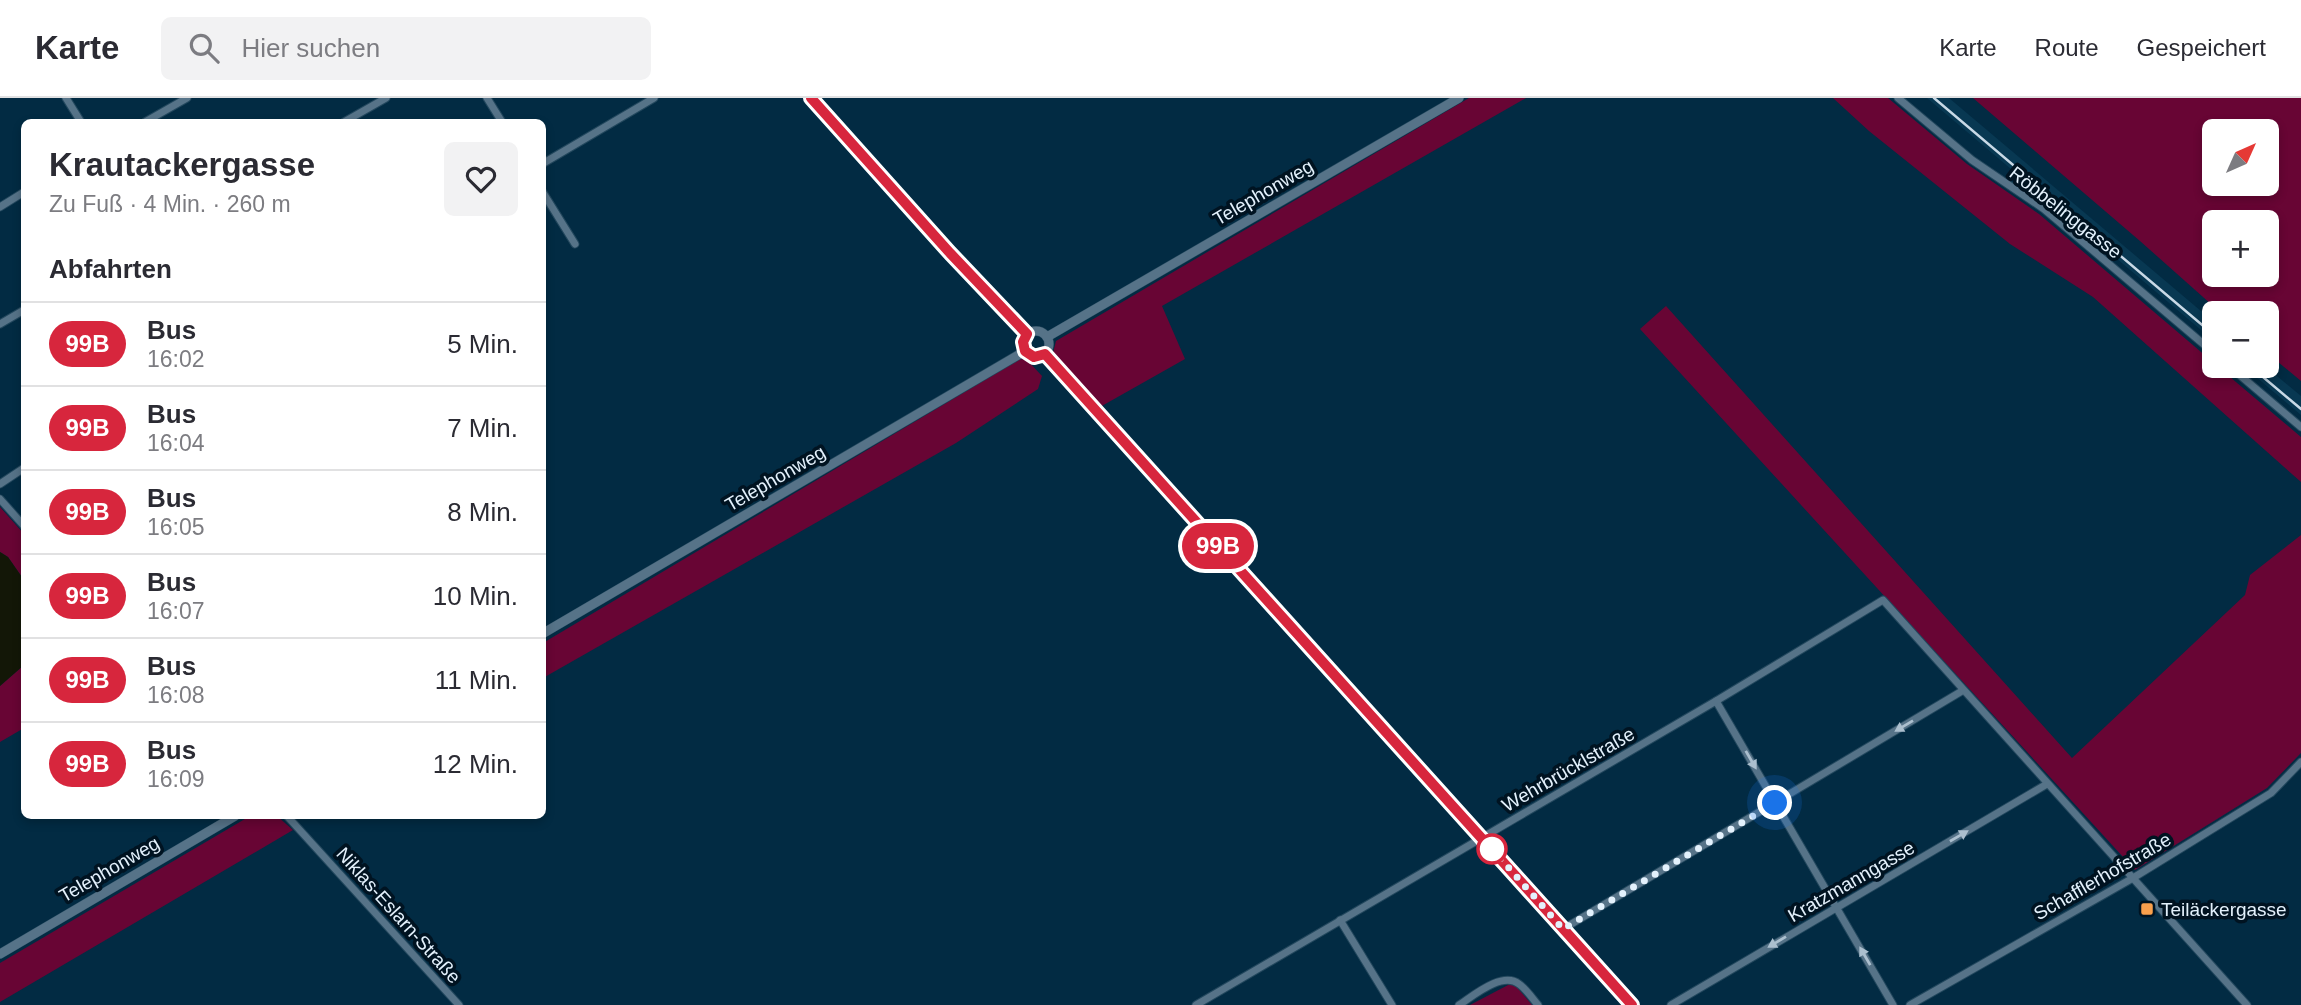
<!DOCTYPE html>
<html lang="de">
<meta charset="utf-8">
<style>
body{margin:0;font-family:Arial,sans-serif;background:#f2f2f3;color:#2b2b33;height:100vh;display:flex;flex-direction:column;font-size:26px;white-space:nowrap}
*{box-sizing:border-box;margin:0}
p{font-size:23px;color:#7c7c81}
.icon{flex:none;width:38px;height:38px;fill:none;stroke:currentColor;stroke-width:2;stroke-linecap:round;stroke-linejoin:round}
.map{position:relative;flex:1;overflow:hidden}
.drawer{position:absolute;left:21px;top:21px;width:525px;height:700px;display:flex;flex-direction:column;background:#fff;border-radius:10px;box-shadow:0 4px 10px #0003}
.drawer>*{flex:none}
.badge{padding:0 14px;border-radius:23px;font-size:24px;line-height:46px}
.needle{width:46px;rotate:45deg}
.tools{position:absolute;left:2202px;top:21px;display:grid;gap:14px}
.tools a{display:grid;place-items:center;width:77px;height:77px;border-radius:10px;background:#fff;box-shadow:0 4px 10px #0003;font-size:35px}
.you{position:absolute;width:35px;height:35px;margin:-18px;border:5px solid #fff;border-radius:50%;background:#1a73e8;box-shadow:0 0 0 10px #1a73e833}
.map>.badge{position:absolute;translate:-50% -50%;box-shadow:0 0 0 4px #fff}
h2{padding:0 28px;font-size:26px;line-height:63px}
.round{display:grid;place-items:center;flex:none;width:74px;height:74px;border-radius:10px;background:#f2f2f3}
.summary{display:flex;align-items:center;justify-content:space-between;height:119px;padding:0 28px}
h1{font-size:33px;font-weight:700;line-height:52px}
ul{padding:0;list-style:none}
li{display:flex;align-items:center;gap:21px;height:84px;padding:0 28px;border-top:2px solid #e1e1e2}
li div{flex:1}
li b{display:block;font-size:26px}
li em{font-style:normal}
li .badge{min-width:77px;font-weight:700;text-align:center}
header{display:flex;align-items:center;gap:42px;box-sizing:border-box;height:98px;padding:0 35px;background:#fff;border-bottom:2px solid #e1e1e2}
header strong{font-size:33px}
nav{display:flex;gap:38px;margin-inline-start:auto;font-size:24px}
.search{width:490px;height:63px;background:#f2f2f3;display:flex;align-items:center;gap:18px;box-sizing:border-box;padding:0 24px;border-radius:10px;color:#7c7c81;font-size:26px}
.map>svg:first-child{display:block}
.built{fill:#083852}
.green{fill:#680534;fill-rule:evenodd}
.water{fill:#131707}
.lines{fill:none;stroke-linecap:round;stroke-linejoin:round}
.minor-casing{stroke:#22475d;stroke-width:9}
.tertiary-casing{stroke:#22475d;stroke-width:10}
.minor{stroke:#567388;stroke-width:7}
.tertiary{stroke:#567388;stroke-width:9}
.rail{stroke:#c8d9e6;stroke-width:2.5}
.oneway{fill:#abbfce}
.line-casing{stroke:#fff;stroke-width:16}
.line{stroke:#d7263d;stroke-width:10}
.walk{stroke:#e3f1fc;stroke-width:7;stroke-dasharray:0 12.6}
.stop-dot{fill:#fff;stroke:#d7263d;stroke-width:3.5}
.poi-dot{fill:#f9a04d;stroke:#001321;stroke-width:2.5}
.labels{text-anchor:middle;stroke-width:7;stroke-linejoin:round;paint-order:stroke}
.street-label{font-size:19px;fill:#e3f1fc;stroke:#001321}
.poi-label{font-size:19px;fill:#e3f1fc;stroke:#001321;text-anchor:start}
</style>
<header>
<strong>Karte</strong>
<div class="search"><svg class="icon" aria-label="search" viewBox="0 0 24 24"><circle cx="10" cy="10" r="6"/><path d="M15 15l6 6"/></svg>Hier suchen</div>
<nav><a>Karte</a><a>Route</a><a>Gespeichert</a></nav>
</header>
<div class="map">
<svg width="2301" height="907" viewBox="0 0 2301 907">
<rect width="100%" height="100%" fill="#022b43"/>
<!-- built -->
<g class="built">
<polygon points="1927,0 1949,0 2214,224 2214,243"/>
<polygon points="2243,268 2265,268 2301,298 2301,317"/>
</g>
<!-- green -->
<g class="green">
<polygon points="1469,0 1526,0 1162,208 1185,261 1100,309 1057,263 1053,255 1056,243"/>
<polygon points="1833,0 1888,0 1967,66 2039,116 2214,265 2214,268 2217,268 2301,339 2301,384 2093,199 2010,146 1869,33"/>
<path d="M1973,0h328v283l-35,-29v-39h-45l-81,-72zM2214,33h52v53h-52zM2214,124h52v53h-52z"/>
<polygon points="1666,208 2072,660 2245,497 2250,477 2301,437 2301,655 2267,690 2135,772 1640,231"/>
<polygon points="1020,261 1027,262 1042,278 1038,291 956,345 543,580 543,545"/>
<polygon points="0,409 24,436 24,482 8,459 0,454"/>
<polygon points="24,567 24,630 0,644 0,588"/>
<polygon points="250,718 277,718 293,732 0,904 0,865"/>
<polygon points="1510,886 1516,888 1532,907 1470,907"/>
</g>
<!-- water -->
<polygon class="water" points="0,454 8,459 24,482 24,567 0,588"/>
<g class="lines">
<!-- minor casing -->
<g class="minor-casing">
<g id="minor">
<polyline points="66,0 81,24"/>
<polyline points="487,0 502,24"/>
<polyline points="1898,0 1972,62 2044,111 2214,255"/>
<polyline points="145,24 187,0"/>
<polyline points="344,24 386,0"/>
<polyline points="542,66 654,0"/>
<polyline points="542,93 575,146"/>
<polyline points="0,109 24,94"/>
<polyline points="0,226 24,212"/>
<polyline points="1045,256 1632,907"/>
<polyline points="2229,268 2301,329"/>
<polyline points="0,386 24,370"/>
<polyline points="0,401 24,428"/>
<polyline points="1716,603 1893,907"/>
<polyline points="287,718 459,907"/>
<polyline points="1340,822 1392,907"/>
<polyline points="1563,831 1962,593"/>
<polyline points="1196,907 1716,603 1883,502 2247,907"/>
<path d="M1459,907c14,-9 43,-34 60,-21 7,5 13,14 19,21"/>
<polyline points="1671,907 2047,686"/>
<polyline points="1910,907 2133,780 2271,695 2301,664"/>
</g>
</g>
<!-- tertiary casing -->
<g class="tertiary-casing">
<g id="tertiary">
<polyline points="811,0 950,155 1027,236"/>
<circle cx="1036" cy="246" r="13"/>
<polyline points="1047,239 1459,0"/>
<polyline points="542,536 1025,253"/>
<polyline points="0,856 235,718"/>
</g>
</g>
<!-- minor -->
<use href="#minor" class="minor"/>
<!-- tertiary -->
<use href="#tertiary" class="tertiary"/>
<!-- rail -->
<g class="rail">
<polyline points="1934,0 2214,237"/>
<polyline points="2250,268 2301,311"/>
</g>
</g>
<!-- one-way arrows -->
<defs><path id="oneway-solid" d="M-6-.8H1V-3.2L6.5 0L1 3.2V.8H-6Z" transform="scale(1.75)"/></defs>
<g class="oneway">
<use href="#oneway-solid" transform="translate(1904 628) rotate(149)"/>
<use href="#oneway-solid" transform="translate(1751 662) rotate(60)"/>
<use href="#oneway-solid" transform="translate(1959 738) rotate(-30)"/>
<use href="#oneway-solid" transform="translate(1777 844) rotate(149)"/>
<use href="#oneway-solid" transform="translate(1865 858) rotate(-120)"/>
</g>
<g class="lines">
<!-- line casing -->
<g class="line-casing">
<polyline id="line" points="811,0 950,155 1027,236 1023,244 1025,253 1034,259 1045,256 1632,907"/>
</g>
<!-- line -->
<use href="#line" class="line"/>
<!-- walk -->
<polyline class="walk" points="1492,751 1563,831 1775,705"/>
</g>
<!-- markers -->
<circle class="stop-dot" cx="1492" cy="751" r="14"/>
<rect class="poi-dot" x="2140" y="804" width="14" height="14" rx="3.5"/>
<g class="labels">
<!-- street labels -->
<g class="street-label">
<text transform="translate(1263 94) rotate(-30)" y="7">Telephonweg</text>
<text transform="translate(2066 114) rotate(38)" y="7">Röbbelinggasse</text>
<text transform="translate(775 380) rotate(-30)" y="7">Telephonweg</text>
<text transform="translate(1568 671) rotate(-30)" y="7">Wehrbrücklstraße</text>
<text transform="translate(109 771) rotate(-30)" y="7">Telephonweg</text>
<text transform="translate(2102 778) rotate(-30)" y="7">Schafflerhofstraße</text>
<text transform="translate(1851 783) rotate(-30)" y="7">Kratzmanngasse</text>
<text transform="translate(399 817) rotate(48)" y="7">Niklas-Eslarn-Straße</text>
</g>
<!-- poi labels -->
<g class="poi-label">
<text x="2161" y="818">Teiläckergasse</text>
</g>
</g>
</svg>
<div class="tools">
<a><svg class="needle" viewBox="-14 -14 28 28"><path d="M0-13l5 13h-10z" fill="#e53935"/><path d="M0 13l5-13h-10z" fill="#7c7c81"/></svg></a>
<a>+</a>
<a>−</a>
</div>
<div class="you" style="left:1775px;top:705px"></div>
<b class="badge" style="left:1218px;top:448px;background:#d7263d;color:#fff">99B</b>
<section class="drawer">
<div class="summary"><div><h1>Krautackergasse</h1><p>Zu Fuß · 4 Min. · 260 m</p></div><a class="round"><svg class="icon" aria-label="heart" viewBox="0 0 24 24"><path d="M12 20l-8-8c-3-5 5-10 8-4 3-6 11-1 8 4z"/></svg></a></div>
<h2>Abfahrten</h2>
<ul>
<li><span class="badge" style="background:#d7263d;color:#fff">99B</span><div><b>Bus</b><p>16:02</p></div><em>5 Min.</em></li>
<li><span class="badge" style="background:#d7263d;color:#fff">99B</span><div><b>Bus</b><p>16:04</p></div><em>7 Min.</em></li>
<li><span class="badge" style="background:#d7263d;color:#fff">99B</span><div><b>Bus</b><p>16:05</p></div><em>8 Min.</em></li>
<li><span class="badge" style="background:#d7263d;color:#fff">99B</span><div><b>Bus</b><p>16:07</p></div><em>10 Min.</em></li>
<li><span class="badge" style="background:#d7263d;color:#fff">99B</span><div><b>Bus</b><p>16:08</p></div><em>11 Min.</em></li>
<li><span class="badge" style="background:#d7263d;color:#fff">99B</span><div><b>Bus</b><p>16:09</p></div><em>12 Min.</em></li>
</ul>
</section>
</div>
